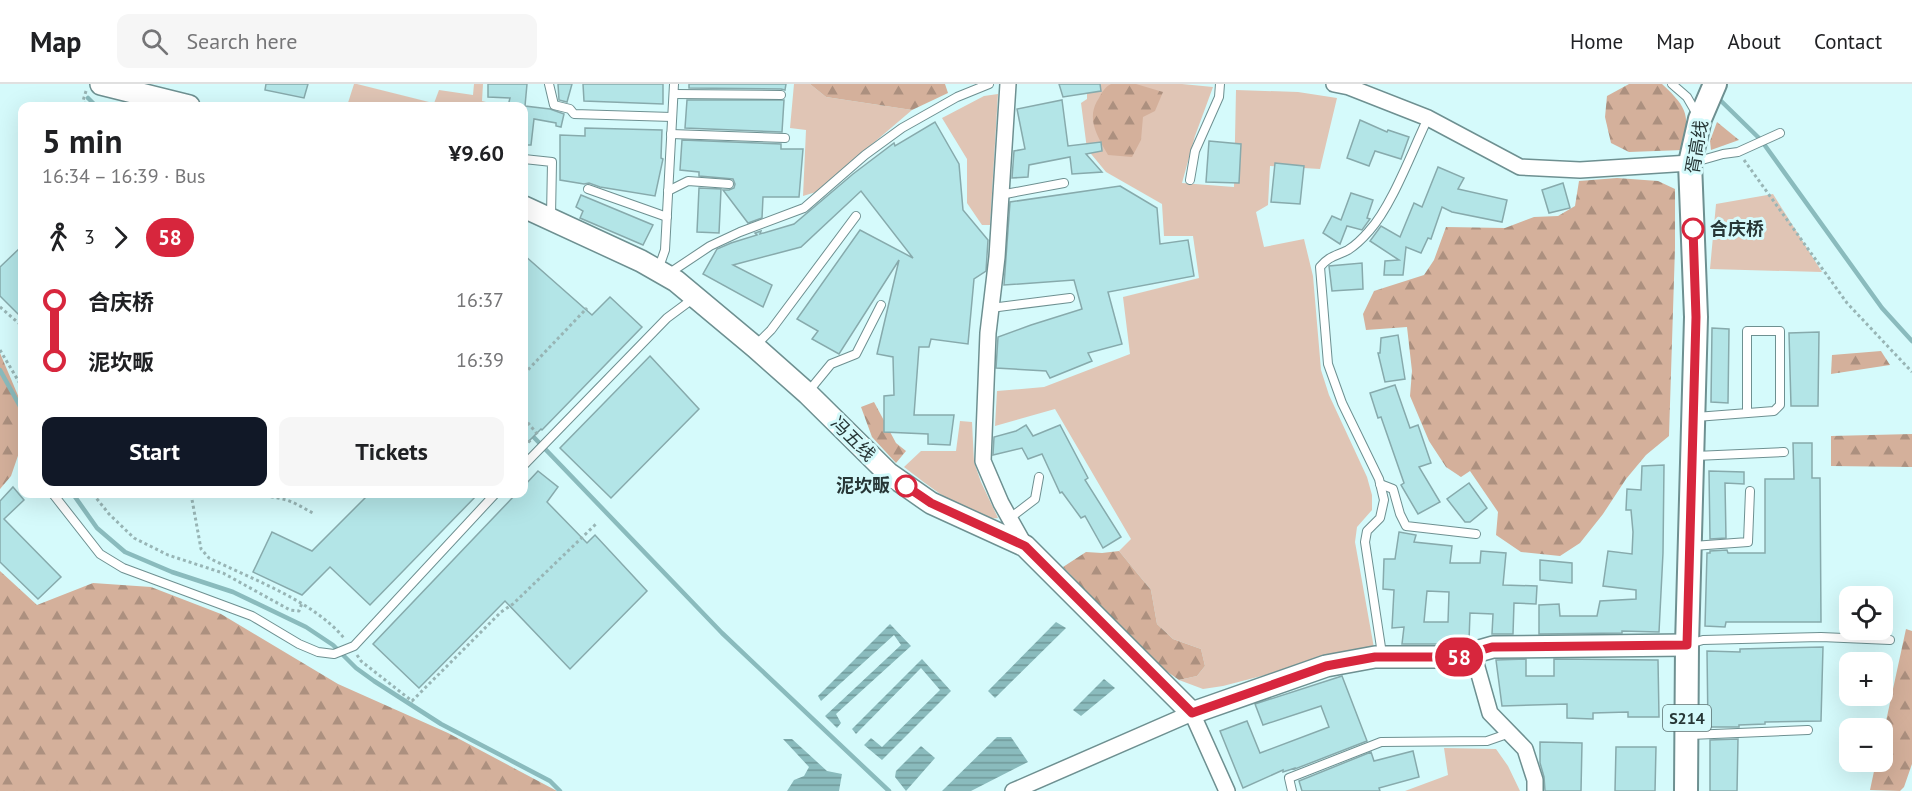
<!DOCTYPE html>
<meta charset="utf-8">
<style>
body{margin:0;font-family:"PT Sans","Noto Sans SC",sans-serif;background:#f6f6f6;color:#202124;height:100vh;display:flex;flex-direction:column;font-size:22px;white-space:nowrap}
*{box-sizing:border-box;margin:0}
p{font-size:20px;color:#757577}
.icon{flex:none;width:33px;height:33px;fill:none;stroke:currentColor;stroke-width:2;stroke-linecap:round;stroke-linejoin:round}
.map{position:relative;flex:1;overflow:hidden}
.side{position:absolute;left:18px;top:18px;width:510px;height:396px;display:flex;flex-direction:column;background:#fff;border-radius:12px;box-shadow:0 6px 24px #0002}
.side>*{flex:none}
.badge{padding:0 12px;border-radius:20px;font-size:21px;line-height:39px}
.fabs{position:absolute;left:1839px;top:502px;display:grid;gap:12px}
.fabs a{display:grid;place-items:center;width:54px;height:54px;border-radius:12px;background:#fff;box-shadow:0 6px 24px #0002;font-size:30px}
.map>.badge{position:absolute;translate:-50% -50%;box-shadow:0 0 0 3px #fff}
.legs{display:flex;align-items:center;gap:9px;height:66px;padding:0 24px;font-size:20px}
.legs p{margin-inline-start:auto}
.headline{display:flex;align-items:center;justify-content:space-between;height:102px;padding:0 24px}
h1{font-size:33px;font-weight:600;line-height:45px}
.action{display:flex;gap:12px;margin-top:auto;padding:12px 24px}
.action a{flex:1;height:69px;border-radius:12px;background:#111827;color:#fff;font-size:24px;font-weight:600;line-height:69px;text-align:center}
.action a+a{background:#f6f6f6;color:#202124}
ul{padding:0 24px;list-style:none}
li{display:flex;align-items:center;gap:21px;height:60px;font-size:22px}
li i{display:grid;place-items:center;width:9px;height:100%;margin:0 8px;background:currentColor}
li i::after{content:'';width:15px;height:15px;margin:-8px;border:4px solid;border-radius:50%;background:#fff}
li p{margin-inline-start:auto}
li:first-child i{background:linear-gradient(#0000 50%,currentColor 0)}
li:last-child i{background:linear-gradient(currentColor 50%,#0000 0)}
header{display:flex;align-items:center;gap:36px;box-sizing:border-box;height:84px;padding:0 30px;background:#fff;border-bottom:2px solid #e0e0e0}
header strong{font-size:28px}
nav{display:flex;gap:33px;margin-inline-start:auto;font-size:21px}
.search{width:420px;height:54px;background:#f6f6f6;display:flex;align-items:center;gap:15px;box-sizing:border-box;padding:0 21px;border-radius:12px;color:#757577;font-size:22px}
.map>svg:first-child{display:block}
.grass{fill:#e0c5b5}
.forest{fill:url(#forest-firs)}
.water{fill:url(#water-rules)}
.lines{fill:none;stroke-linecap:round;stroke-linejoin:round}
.stream{stroke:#8abbbd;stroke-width:4.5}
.building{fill:#b3e5e7;stroke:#87aaac;stroke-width:1.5;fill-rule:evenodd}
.lane-casing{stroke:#6e9091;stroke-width:10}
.street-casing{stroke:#6e9091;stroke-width:18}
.secondary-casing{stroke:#6e9091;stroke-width:24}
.primary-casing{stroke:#6e9091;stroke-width:26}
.path{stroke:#98b5b5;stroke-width:3;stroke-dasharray:3 3;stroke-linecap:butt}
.lane{stroke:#fff;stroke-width:8}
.street{stroke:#fff;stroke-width:15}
.secondary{stroke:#fff;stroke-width:21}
.primary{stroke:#fff;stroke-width:22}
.line-1-casing{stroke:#fff;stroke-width:14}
.line-1{stroke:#d7263d;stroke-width:9}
.stop-1-dot{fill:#fff;stroke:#d7263d;stroke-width:3}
.labels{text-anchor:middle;stroke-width:6;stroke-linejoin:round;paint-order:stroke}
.shield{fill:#d5fafb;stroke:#5b7171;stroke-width:1.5}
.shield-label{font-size:16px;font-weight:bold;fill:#273636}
.street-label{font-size:18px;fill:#273636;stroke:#d5fafb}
.stop-label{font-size:18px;font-weight:bold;fill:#273636;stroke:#d5fafb;text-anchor:start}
</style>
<header>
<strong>Map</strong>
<div class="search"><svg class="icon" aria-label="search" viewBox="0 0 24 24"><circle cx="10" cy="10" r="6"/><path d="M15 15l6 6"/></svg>Search here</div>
<nav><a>Home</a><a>Map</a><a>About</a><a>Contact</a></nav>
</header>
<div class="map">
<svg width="1912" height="707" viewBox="0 0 1912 707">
<defs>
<pattern id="forest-firs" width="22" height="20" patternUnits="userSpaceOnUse" patternTransform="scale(1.5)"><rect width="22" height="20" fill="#d4b09b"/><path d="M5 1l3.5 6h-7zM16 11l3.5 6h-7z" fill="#ac907f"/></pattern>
<pattern id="water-rules" width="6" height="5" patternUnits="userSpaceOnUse" patternTransform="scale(1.5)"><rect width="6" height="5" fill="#8abbbd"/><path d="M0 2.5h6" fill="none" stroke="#71999a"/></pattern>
</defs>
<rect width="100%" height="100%" fill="#d5fafb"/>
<!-- grass -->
<g class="grass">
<polygon points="354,0 357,0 429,18 427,22 347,22"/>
<polygon points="474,0 483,0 482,17 502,22 433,22 439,6 473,11"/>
<polygon points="794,0 810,0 826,13 912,26 816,108 803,112 806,46 790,44"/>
<polygon points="1087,0 1182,0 1213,3 1195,52 1182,99 1234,103 1236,6 1298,8 1337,14 1320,85 1270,82 1268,121 1256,128 1264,163 1304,155 1313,192 1321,286 1329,311 1367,393 1372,411 1372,426 1357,443 1355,458 1374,564 1349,566 1296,583 1223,602 1203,605 1179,596 1197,592 1205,582 1201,565 1173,555 1157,540 1151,506 1119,467 1131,455 1055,325 995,342 997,307 1044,303 1130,270 1123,213 1199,194 1193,152 1164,152 1162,120 1106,88 1087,65 1081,19 1087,15"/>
<polygon points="998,10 990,141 982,141 967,119 967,75 942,34 984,12"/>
<polygon points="1773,110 1822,188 1710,185 1716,120"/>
<path d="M960,337l12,1 2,40 7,20 17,36c-26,4 -74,-36 -94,-51l17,-16h35z"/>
<polygon points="1444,664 1496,665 1508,682 1520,707 1405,707 1448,691"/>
</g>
<!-- forest -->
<g class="forest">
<polygon points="810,0 945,0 948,9 912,26 826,13"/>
<path d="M1111,0h25l27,8 -8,19 -12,6 -2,23 -9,17 -24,-2c-10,-18 -23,-37 -9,-57 3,-6 6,-11 12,-14z"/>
<path d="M1629,0h33c27,25 27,31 21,66l-54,2 -18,-9 -6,-26 2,-21z"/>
<polygon points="1717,38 1739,56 1711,66 1710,57"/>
<polygon points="1617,94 1658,97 1675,105 1675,164 1669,352 1646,371 1626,395 1603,430 1580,459 1560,472 1521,468 1496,451 1498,428 1470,387 1461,393 1446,383 1429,357 1410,312 1412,287 1407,243 1366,246 1363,230 1374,207 1424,191 1434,176 1446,143 1505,144 1534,133 1558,132 1575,122 1579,97"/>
<polygon points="1881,267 1890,281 1831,290 1832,271"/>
<polygon points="0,269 22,321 22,360 11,392 0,405"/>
<polygon points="874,318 896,359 906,367 896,379 872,353 861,323"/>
<polygon points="1912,350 1912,383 1831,382 1831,352"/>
<polygon points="1119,467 1151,506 1157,540 1173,555 1201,565 1205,582 1197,592 1179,596 1155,579 1063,483 1086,468 1102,469"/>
<polygon points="0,487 37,521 93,499 151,503 221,530 338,600 448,649 557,707 0,707"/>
<polygon points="1906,545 1912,547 1912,680 1904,703 1900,707 1870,706 1876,678 1882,678 1883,651"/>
</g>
<!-- water -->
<g class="water">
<polygon points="1056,538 1066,544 995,614 988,607"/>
<polygon points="890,540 911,562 836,630 841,639 837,644 825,632 901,561 894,551 821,617 818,612"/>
<polygon points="922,575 951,607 882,676 864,661 871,654 882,663 940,606 921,584 856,650 852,645"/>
<polygon points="1104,595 1115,604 1081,632 1073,626"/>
<polygon points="997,653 1011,653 1028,678 971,707 942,707"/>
<polygon points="783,655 792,655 827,687 842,690 839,707 787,707 794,696 804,692 809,683"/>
<polygon points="921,662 935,674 906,707 895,693 896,687"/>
</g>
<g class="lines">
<!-- stream -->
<g class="stream">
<polyline points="1717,13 1761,56 1882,224 1912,257"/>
<polyline points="88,14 96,22"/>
<polyline points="0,286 22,326"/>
<polyline points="524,343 722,549 889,707"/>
<polyline points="73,410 97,444 125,468 172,488 233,508 306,543 333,561 356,584 374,597 441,640 550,697 560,707"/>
</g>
</g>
<!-- building -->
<g class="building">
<polygon points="266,0 308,0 304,14 265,6"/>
<polygon points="488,0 527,0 525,22 550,25 564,30 561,43 556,42 556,39 534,35 531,61 524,61 524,22 508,22 510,14 488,13"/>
<polygon points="558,0 572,0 567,18 559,16"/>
<polygon points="583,0 663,0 663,20 584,17"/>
<polygon points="689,0 786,0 785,6 781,5 689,4"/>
<polygon points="1059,0 1100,0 1101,7 1063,13"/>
<polygon points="687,16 784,16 782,48 685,44"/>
<polygon points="1062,16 1068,62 1101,58 1102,67 1086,70 1102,88 1072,90 1070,73 1029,81 1028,93 1012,94 1014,67 1025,65 1017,25"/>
<polygon points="1360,36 1387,48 1388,46 1409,53 1401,75 1375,67 1369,82 1347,74"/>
<polygon points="935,38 959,80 963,126 988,156 986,187 974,195 968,260 931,255 929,263 919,263 914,331 954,331 950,361 928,360 928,350 884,348 884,312 894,311 893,273 877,270 899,176 839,270 812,255 818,247 797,235 860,146 913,174 861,107 801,163 733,181 772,201 763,223 703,190 717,165 731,159 757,151 755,149 761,147 760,150 794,140 853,90 894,59 895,62"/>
<polygon points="585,44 662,46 661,74 663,75 655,112 600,103 589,99 584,100 560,96 560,51 585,52"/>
<polygon points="682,56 781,60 781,65 803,65 799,113 763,113 762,134 748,139 723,106 729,106 734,104 735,100 733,95 699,92 699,88 680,86"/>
<polygon points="1209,57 1241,60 1239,99 1206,98"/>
<polygon points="1275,79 1304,82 1300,120 1271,118"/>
<polygon points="1438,83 1464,94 1458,105 1507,116 1502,138 1452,128 1442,123 1431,155 1428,154 1421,169 1406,163 1403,191 1384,191 1385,177 1399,176 1370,157 1381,142 1400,153 1414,119 1422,123"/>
<polygon points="1563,99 1570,124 1549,129 1542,106"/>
<polygon points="1120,102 1157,124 1160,160 1188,156 1194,192 1108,208 1122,260 1088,269 1092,277 1050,294 1046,287 996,284 998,253 1031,241 1082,225 1074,196 1004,201 1010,118"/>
<polygon points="699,104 721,105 719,149 697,148"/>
<polygon points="1351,109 1373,116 1367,134 1370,135 1362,146 1347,142 1340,160 1323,149 1332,132 1341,136"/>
<polygon points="581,111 653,141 643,161 580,134 583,127 576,123"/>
<polygon points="22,162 22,234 0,212 0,183"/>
<polygon points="524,171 592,231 610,213 642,243 542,346 541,345 524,362"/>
<polygon points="1362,179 1363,205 1332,207 1329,182"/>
<polygon points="1712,244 1729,245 1728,319 1711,318"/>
<polygon points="1819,248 1818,322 1791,322 1789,249"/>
<polygon points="1398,251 1405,295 1385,298 1378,269 1380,269 1381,254"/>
<polygon points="650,272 699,325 611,414 560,364"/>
<polygon points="1395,301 1410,344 1418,341 1431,379 1419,383 1440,418 1418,430 1401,401 1404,399 1381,333 1378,334 1370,309"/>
<polygon points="1026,341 1033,352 1060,341 1088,394 1085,396 1121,453 1103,464 1085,432 1081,434 1062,408 1060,409 1042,370 1028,375 1022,364 993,371 994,353 1016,347"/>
<polygon points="1793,359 1812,359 1812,394 1820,394 1821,538 1726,538 1725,543 1705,542 1707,469 1710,469 1710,467 1727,466 1728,469 1765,469 1765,395 1794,395"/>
<polygon points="1664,381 1663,469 1659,548 1622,547 1622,549 1539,550 1539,521 1559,520 1560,532 1597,532 1600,517 1636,515 1636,506 1603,502 1608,467 1632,470 1633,448 1631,426 1626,426 1627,405 1641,406 1642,382"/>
<polygon points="538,387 558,403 547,418 587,459 595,451 647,507 570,585 505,517 419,604 373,560 516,410 524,410 524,402"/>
<polygon points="1709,387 1744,388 1744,400 1725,399 1726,454 1710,455"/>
<polygon points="1469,399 1487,424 1470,438 1465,438 1447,415"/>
<polygon points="13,403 24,416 4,435 61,493 38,515 0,478 0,417"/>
<polygon points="369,410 478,410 370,521 330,483 302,511 253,488 272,448 312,467"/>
<path d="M1399,448l17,3 -2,7 38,4 -2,17h30l1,-12 25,2 -3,32 34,1 -1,18 -22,-1 -1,31h-21l1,-20 -23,-1 -1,28 -13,3h-54l2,-17 -12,1 2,-38 -11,-1 1,-30h11zM1427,507l22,1 -1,30h-24z"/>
<polygon points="1540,476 1572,479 1572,499 1540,496"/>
<polygon points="1823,563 1821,637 1765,638 1765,640 1739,641 1739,643 1708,643 1707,567 1740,568 1740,565"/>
<polygon points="1526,575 1526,592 1554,592 1554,575 1658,576 1659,633 1628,633 1628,628 1593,629 1593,635 1567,634 1567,620 1502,622 1496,576"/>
<polygon points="1342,592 1367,657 1295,685 1295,684 1283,688 1283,686 1243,704 1220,647 1247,637 1260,669 1329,643 1321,622 1263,641 1255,620"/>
<polygon points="1738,655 1737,707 1710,707 1710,656"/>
<polygon points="1540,658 1582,659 1581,707 1545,707 1544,693 1540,679"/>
<polygon points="1616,663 1656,663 1655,707 1615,707"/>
<polygon points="1413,667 1419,693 1379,704 1380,707 1302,707 1299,697 1371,668 1374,677"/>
</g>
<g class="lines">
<!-- lane casing -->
<g class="lane-casing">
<g id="lane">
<polyline points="549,0 554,21 570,25 574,30 672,33"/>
<polyline points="1672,0 1687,13 1698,32"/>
<polyline points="674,10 781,11"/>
<polyline points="671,50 785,54"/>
<polyline points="524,75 552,78 551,132"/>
<polyline points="1695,78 1723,70 1738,68 1780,49"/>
<polyline points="1190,96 1195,67 1219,13 1220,0"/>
<polyline points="588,105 667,133"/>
<polyline points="668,107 688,97 729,100"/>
<polyline points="1000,111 1064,99"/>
<polyline points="658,186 665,166 674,0"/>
<polyline points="668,190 710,162 740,148 804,124 865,71 902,44 957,13 989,0"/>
<polyline points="991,224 1070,214"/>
<polyline points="756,261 771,246 856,132"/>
<polyline points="808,308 831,280 856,270 881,221"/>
<polyline points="1696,333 1774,327 1780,321 1780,247 1747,247 1747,328"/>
<polyline points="1695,372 1784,368"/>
<polyline points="524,381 667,234 694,214"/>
<polyline points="1380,400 1393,405 1400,430 1406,442 1476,450"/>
<polyline points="53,410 100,470 123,484 252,532 299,560 318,568 334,570 354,562 495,410"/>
<polyline points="1010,434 1035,415 1039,393"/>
<polyline points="1693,462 1748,458 1750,407"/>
<polyline points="1689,560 1703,556 1821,553 1890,556"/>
<path d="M1382,570l-17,-112 2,-11 13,-13 4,-18 -5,-21 -37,-76 -14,-39 -8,-97c9,-11 16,-11 28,-17 8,-5 15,-12 21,-19 23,-25 43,-80 59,-113"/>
<polyline points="1690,651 1808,646"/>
<polyline points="1292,707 1289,694 1381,658 1487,657 1510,649"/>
</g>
</g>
<!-- street casing -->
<g class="street-casing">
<g id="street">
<polyline points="1008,0 997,173 988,249 983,377 1001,419 1025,462"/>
<polyline points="1334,0 1349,3 1428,34 1520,83 1580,86 1690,79"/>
<polyline points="1473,569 1490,629 1525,665 1535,696 1535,707"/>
<polyline points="1013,707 1192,629 1227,707"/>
</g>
</g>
<!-- secondary casing -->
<g class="secondary-casing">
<g id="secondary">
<polyline points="101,0 189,22"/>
<polyline points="524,123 641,177 676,197 755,263 808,310 888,389 931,419 1025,462 1192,629 1326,582 1375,573 1458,573 1493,563 1687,561"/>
</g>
</g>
<!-- primary casing -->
<g class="primary-casing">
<polyline id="primary" points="1686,707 1687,561 1696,233 1690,79 1700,35 1715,0"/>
</g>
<!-- path -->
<g class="path">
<polyline points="86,7 83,17 86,22"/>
<polyline points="1744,76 1847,219 1912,288"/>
<polyline points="0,223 22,242"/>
<polyline points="0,266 22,303"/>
<polyline points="524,290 587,224"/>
<polyline points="524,334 538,351"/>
<polyline points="524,352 531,359"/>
<polyline points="93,410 109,430 134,454 168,471 223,489 290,526 299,527 302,519"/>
<path d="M191,410l10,55 8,9c44,22 103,42 135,80"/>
<path d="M253,410c9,3 19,2 29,5 11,2 21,9 31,14"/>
<polyline points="357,571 361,577 412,617 501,528 513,520 597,439"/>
</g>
<!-- lane -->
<use href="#lane" class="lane"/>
<!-- street -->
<use href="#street" class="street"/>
<!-- secondary -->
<use href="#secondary" class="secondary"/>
<!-- primary -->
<use href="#primary" class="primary"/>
</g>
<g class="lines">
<!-- line-1 casing -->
<g class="line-1-casing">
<polyline id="line-1" points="906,402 931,419 1025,462 1192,629 1326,582 1375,573 1458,573 1492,563 1687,561 1696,233 1693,145"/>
</g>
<!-- line-1 -->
<use href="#line-1" class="line-1"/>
</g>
<!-- markers -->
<g class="stop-1-dot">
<circle cx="1693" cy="145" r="10"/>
<circle cx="906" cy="402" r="10"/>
</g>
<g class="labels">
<!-- shield labels -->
<rect class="shield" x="1663" y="621" width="48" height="26" rx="4.5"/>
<g class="shield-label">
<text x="1687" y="640">S214</text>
</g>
<!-- street labels -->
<g class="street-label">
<text transform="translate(1697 63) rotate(-80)" y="6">胥高线</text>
<text transform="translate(853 355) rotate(45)" y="6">冯五线</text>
</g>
<!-- stop labels -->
<g class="stop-label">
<text x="1710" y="151">合庆桥</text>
<text x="890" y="408" text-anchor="end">泥坎畈</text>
</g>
</g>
</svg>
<div class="fabs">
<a><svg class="icon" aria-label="locate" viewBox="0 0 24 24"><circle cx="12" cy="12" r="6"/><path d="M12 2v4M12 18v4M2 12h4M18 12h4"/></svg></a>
<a>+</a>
<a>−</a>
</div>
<b class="badge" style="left:1459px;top:573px;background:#d7263d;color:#fff">58</b>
<section class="side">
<div class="headline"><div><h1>5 min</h1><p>16:34 – 16:39 · Bus</p></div><b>¥9.60</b></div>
<div class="legs"><svg class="icon" aria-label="walk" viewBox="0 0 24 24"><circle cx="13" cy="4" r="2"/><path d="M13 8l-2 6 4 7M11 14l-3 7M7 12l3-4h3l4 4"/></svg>3<svg class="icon" aria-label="forward" viewBox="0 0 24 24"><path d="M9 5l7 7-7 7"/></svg><b class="badge" style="background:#d7263d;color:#fff">58</b></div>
<ul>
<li><i style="color:#d7263d"></i><b>合庆桥</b><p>16:37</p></li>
<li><i style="color:#d7263d"></i><b>泥坎畈</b><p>16:39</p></li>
</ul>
<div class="action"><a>Start</a><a>Tickets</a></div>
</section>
</div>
